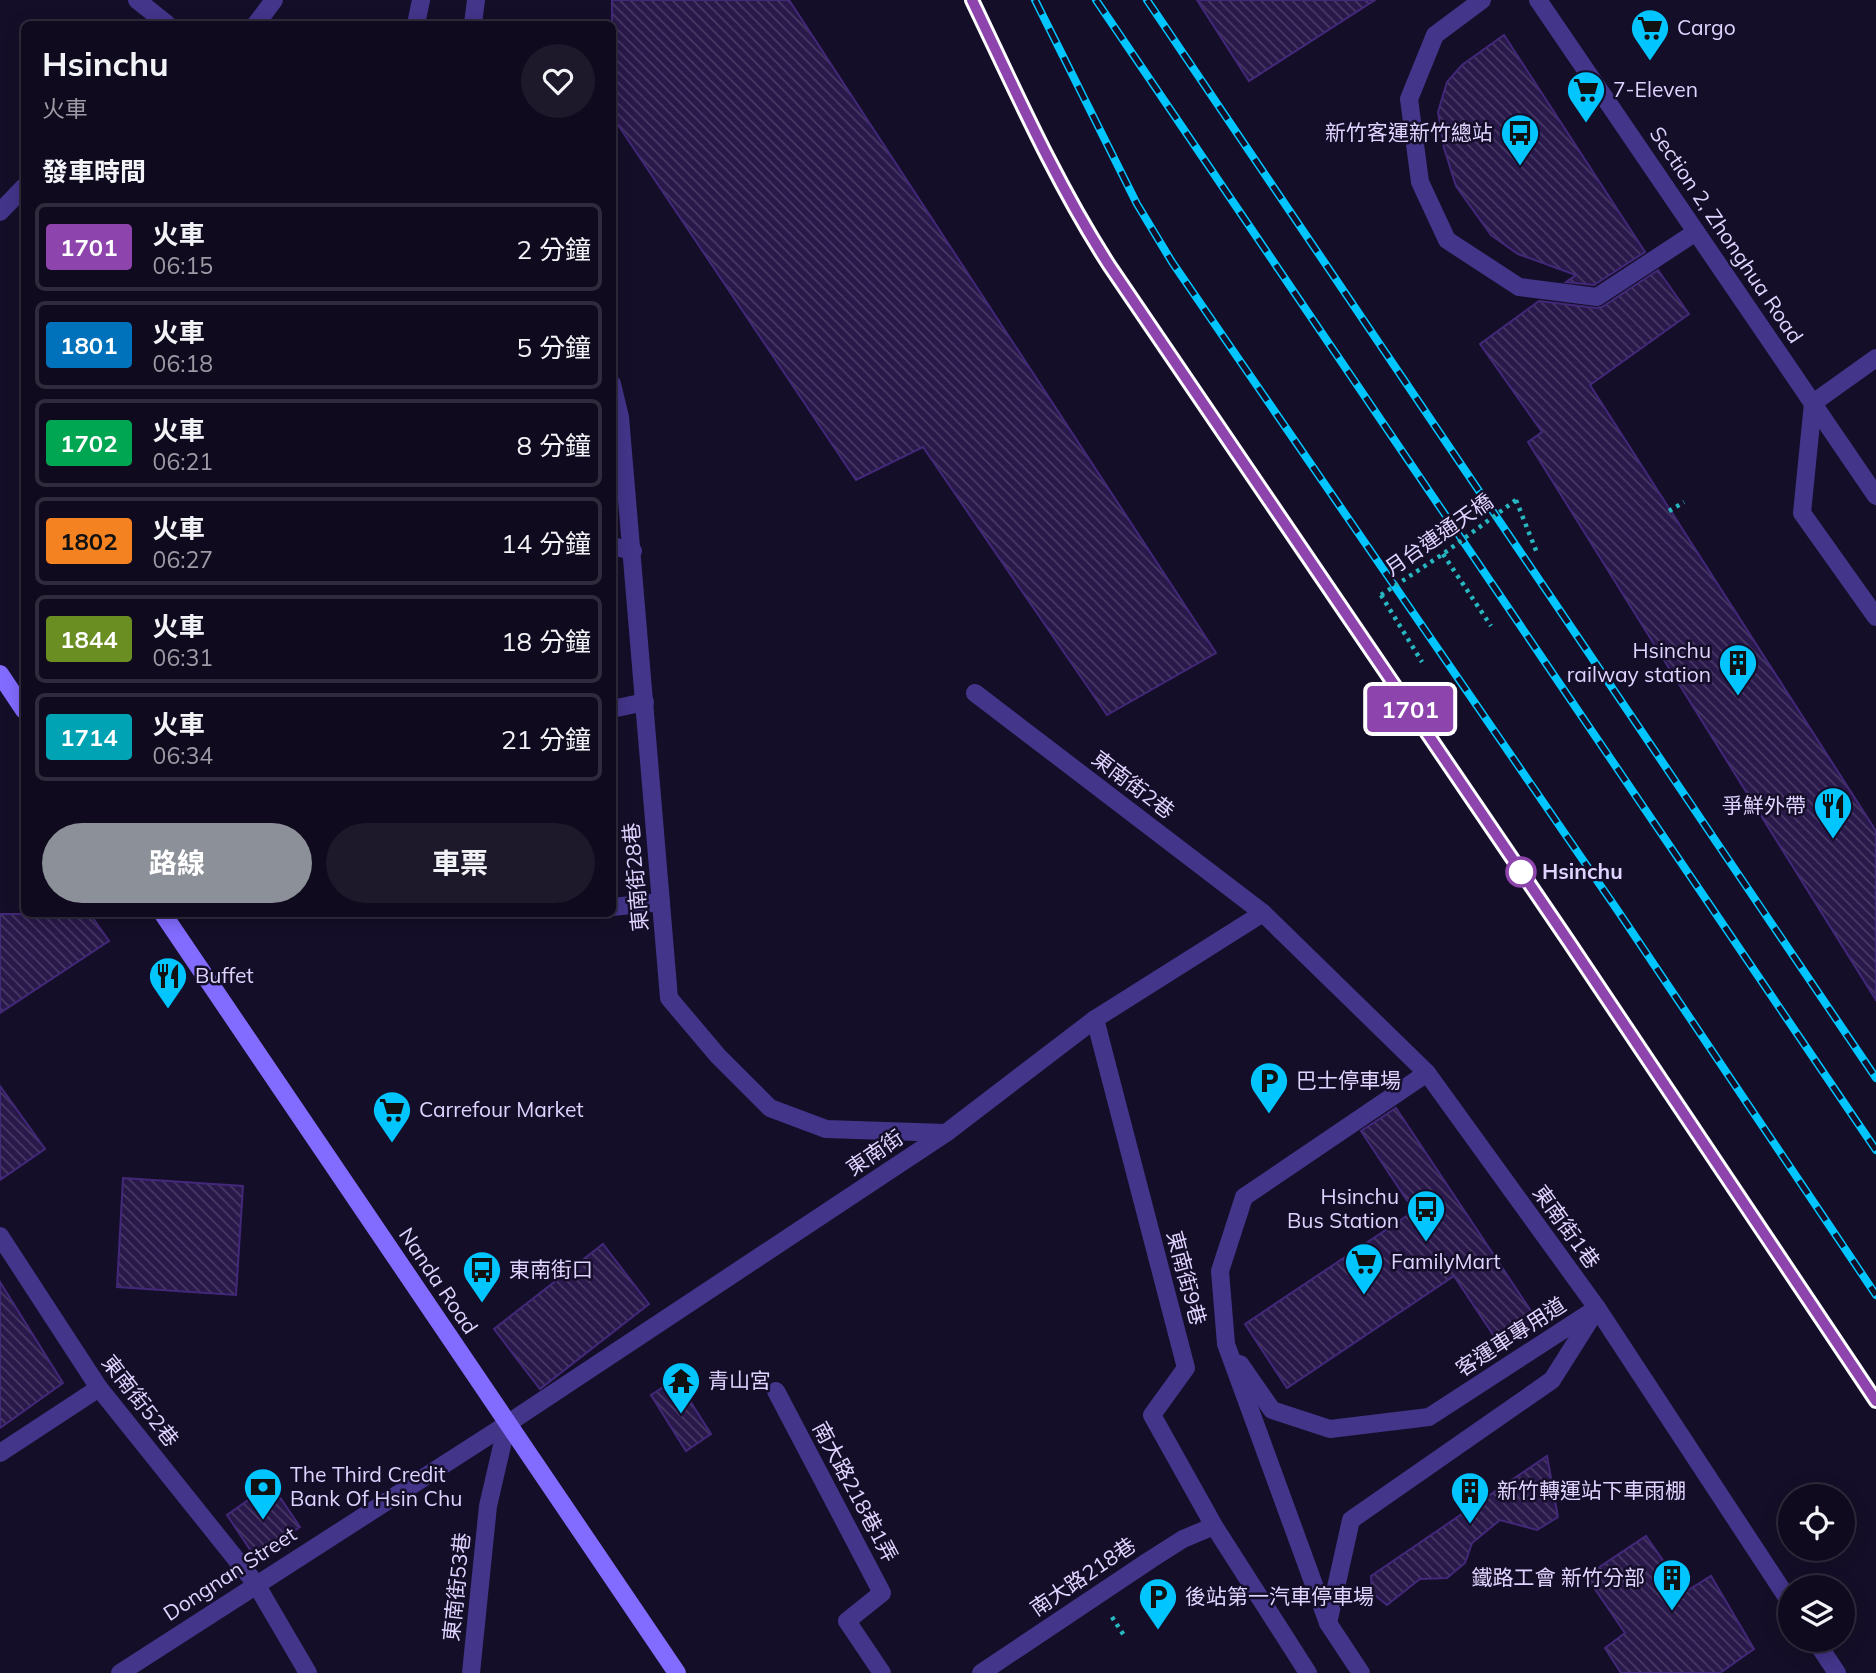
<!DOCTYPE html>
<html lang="zh-TW">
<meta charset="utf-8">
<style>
body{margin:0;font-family:Mulish,"Noto Sans TC",sans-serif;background:#1e182b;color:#f1f3f6;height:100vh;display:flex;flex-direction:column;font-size:26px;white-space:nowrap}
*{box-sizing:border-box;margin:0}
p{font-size:23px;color:#9c9aa4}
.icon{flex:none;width:38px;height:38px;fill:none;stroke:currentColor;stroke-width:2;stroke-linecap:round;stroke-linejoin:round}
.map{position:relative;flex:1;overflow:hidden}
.panel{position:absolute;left:21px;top:21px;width:595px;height:896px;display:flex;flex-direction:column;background:#100a1e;border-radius:10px;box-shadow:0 4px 18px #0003,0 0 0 2px #302b3c}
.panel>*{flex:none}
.badge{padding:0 14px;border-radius:5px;font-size:24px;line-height:46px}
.buttons{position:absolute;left:1778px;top:1484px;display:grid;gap:14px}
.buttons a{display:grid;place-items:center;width:77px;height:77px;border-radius:50%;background:#100a1e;box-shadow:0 4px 18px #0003,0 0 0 2px #302b3c;font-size:35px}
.map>.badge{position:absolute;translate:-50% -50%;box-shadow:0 0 0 4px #fff}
h2{padding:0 21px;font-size:26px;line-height:63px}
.round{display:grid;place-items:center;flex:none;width:74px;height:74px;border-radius:37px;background:#1e182b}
.overview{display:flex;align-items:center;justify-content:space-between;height:119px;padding:0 21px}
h1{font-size:33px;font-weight:700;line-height:52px}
.primary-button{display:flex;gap:14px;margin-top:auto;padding:14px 21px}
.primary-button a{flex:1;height:80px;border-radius:42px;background:#8c9099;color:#fff;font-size:28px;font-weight:700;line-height:80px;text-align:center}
.primary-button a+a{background:#1e182b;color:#f1f3f6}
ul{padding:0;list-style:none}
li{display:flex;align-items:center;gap:21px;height:88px;margin:0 14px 10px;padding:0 7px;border:4px solid #302b3c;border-radius:10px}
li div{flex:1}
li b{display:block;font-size:26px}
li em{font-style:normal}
li .badge{min-width:77px;font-weight:700;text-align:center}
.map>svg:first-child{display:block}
.building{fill:url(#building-back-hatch);stroke:#422878;stroke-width:2}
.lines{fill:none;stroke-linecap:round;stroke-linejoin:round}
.path{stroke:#26b7c1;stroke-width:4.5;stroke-dasharray:3.5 5;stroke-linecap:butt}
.service{stroke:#43358a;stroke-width:18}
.minor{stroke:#43358a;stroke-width:18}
.tertiary{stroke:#43358a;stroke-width:18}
.secondary{stroke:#826bff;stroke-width:18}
.rail-casing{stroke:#00c5ff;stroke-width:8}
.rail{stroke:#150e28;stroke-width:5;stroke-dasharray:16;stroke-linecap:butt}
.path-bridge{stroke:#26b7c1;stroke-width:4.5;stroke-dasharray:3.5 5;stroke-linecap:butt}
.line-casing{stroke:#fff;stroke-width:16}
.line{stroke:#8e44ad;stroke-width:10}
.stop-dot{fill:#fff;stroke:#8e44ad;stroke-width:3.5}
.labels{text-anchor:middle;stroke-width:5;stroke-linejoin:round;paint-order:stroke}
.poi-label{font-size:21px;fill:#dfd4ff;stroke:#150e28;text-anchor:start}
.street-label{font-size:21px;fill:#dfd4ff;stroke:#150e28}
.stop-label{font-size:21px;font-weight:bold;fill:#dfd4ff;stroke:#150e28;text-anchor:start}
</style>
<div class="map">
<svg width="1876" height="1673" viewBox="0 0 1876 1673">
<defs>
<pattern id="building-back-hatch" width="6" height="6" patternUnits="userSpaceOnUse" patternTransform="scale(1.75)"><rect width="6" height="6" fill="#29184a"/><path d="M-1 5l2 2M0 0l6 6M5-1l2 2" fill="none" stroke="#483965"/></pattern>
</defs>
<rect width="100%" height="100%" fill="#150e28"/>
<!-- building -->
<g class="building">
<polygon points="612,0 789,0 1216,653 1107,715 923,447 856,480 612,116"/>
<polygon points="1197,0 1375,0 1249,81"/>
<polygon points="1504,35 1645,252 1594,285 1566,282 1576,275 1518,254 1491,235 1456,186 1444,148 1438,112 1447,82 1462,65"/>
<polygon points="1658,270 1689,314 1590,385 1876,831 1876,1000 1528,442 1542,432 1480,344 1539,301 1596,308 1602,307"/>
<polygon points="0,914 90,914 109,941 0,1013"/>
<polygon points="0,1086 45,1149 0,1180"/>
<polygon points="1396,1108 1537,1320 1500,1345 1454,1276 1287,1388 1245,1324 1414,1211 1361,1131"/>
<polygon points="123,1178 243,1186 236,1295 117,1287"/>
<polygon points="603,1244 649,1304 540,1389 494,1329"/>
<polygon points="0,1282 63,1383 0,1428"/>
<polygon points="676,1379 711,1434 686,1451 651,1395"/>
<polygon points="1547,1456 1558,1517 1537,1530 1500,1520 1472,1543 1465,1563 1447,1578 1420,1579 1387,1605 1372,1593 1371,1576"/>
<polygon points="271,1484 300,1527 255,1557 227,1515"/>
<polygon points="1646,1536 1685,1592 1711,1576 1754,1649 1720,1673 1621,1673 1605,1648 1625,1633 1586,1576"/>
</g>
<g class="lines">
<!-- path -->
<g class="path">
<polyline points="1516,500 1537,553"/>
<polyline points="1669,511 1684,502"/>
<polyline points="1443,554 1491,626"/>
<polyline points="1381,595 1422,662"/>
<polyline points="1112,1617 1125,1637"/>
</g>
<!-- service -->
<g class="service">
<polyline points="137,0 167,24"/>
<polyline points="1482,0 1435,35 1409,99 1420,182 1447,240 1519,287 1597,297 1696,232"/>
<polyline points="256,24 274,0"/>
<polyline points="416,24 421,0"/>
<polyline points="473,24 476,0"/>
<polyline points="0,212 24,187"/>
<polyline points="612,384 620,417 669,998 718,1056 770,1108 826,1129 946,1133"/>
<polyline points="1813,403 1802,513 1876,617"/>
<polyline points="612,546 633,551"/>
<polyline points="975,693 1263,913 1427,1073 1244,1197 1220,1271 1226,1344 1328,1623 1361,1673"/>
<polyline points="612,709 645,702"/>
<polyline points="612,907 661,902"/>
<polyline points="1095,1019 1186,1368 1152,1415 1214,1526 1308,1673"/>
<polyline points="0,1236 99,1388 256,1584 308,1673"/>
<polyline points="1240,1364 1272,1410 1330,1429 1429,1417 1597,1308"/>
<polyline points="776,1391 882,1593 847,1621 882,1673"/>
<polyline points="0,1453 99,1388"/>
<polyline points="1328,1623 1351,1520 1552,1380 1595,1312"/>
<polyline points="471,1673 488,1506 507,1424 946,1133 1095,1019 1263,913"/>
<polyline points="981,1673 1150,1560 1183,1539 1214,1526"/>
</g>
<!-- minor -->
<g class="minor">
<polyline points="1427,1073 1597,1308 1790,1602"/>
<polyline points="1815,1640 1837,1673"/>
<polyline points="120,1673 507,1424"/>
</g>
<!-- tertiary -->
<g class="tertiary">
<polyline points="1538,0 1876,496"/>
<polyline points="1813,403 1876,358"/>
</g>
<!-- secondary -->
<g class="secondary">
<polyline points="0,674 24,710"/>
<polyline points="163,914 677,1673"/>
</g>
<!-- rail casing -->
<g class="rail-casing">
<g id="rail">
<path d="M972,0c43,90 83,181 137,265l460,677 307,459"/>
<polyline points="1035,0 1137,204 1172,262 1618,911 1876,1295"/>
<polyline points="1096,0 1876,1150"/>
<polyline points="1147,0 1876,1078"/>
</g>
</g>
<!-- rail -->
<use href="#rail" class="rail"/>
<!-- path-bridge -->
<polyline class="path-bridge" points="1381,595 1443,554 1516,500"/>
</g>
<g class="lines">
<!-- line casing -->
<g class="line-casing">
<path id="line" d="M972,0c43,90 83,181 137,265l460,677 307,459"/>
</g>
<!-- line -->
<use href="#line" class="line"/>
</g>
<!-- icons -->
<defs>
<g id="supermarket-pin" transform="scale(2.0125)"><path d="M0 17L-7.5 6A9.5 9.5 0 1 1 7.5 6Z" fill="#00c5ff" stroke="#150e28"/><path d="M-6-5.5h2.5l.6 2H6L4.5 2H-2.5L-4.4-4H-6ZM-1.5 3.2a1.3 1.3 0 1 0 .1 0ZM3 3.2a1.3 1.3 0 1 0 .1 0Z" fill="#111"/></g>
<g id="bus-pin" transform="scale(2.0125)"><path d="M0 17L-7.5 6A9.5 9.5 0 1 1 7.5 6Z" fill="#00c5ff" stroke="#150e28"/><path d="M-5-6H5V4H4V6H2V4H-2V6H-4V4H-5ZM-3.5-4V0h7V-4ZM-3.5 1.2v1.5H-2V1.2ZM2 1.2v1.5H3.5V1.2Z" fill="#111"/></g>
<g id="building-pin" transform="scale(2.0125)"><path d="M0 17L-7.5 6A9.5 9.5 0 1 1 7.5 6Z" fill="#00c5ff" stroke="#150e28"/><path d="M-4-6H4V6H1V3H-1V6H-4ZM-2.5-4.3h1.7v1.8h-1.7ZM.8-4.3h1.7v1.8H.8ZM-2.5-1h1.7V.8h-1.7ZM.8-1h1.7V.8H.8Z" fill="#111"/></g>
<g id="restaurant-pin" transform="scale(2.0125)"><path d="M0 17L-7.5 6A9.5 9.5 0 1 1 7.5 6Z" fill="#00c5ff" stroke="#150e28"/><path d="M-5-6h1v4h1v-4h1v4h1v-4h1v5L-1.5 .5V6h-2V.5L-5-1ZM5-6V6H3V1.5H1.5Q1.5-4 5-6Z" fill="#111"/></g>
<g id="parking-pin" transform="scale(2.0125)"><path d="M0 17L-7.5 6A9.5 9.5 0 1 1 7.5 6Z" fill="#00c5ff" stroke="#150e28"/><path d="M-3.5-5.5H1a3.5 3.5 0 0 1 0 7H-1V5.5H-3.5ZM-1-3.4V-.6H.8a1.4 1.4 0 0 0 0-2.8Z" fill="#111"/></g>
<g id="temple-pin" transform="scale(2.0125)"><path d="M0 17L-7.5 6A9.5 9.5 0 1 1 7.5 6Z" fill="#00c5ff" stroke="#150e28"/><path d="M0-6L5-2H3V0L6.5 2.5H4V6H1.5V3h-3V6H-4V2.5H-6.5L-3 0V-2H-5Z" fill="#111"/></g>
<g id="bank-pin" transform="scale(2.0125)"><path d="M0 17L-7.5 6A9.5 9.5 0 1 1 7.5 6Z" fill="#00c5ff" stroke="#150e28"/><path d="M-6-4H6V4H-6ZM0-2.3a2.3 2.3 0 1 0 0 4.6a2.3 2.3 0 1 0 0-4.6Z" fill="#111"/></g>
</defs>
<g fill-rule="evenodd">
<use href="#supermarket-pin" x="1650" y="28"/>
<use href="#supermarket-pin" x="1586" y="90"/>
<use href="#bus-pin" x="1520" y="133"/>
<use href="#building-pin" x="1738" y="663"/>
<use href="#restaurant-pin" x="1833" y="806"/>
<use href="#restaurant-pin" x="168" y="976"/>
<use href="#parking-pin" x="1269" y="1081"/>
<use href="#supermarket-pin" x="392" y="1110"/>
<use href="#bus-pin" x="1426" y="1209"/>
<use href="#supermarket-pin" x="1364" y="1262"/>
<use href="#bus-pin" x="482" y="1270"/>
<use href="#temple-pin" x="681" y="1381"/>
<use href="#bank-pin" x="263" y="1487"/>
<use href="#building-pin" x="1470" y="1491"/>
<use href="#building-pin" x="1672" y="1578"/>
<use href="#parking-pin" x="1158" y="1597"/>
</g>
<!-- markers -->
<circle class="stop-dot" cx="1521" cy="872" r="14"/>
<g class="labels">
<!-- poi labels -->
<g class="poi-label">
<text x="1677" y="35">Cargo</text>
<text x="1613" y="97">7-Eleven</text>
<text x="1493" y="140" text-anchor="end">新竹客運新竹總站</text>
<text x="1711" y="658" text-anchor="end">Hsinchu<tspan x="1711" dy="24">railway station</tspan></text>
<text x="1806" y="813" text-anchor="end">爭鮮外帶</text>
<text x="195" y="983">Buffet</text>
<text x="1296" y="1088">巴士停車場</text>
<text x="419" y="1117">Carrefour Market</text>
<text x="1399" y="1204" text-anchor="end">Hsinchu<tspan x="1399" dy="24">Bus Station</tspan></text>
<text x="1391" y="1269">FamilyMart</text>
<text x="509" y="1277">東南街口</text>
<text x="708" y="1388">青山宮</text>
<text x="290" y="1482">The Third Credit<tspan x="290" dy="24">Bank Of Hsin Chu</tspan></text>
<text x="1497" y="1498">新竹轉運站下車雨棚</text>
<text x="1645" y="1585" text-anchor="end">鐵路工會 新竹分部</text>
<text x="1185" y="1604">後站第一汽車停車場</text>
</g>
<!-- street labels -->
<g class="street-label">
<text transform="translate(1726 235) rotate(56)" y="7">Section 2, Zhonghua Road</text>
<text transform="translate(1439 535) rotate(-35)" y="7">月台連通天橋</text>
<text transform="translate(1133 785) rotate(37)" y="7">東南街2巷</text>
<text transform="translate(636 877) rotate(-95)" y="7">東南街28巷</text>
<text transform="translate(875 1153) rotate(-34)" y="7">東南街</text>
<text transform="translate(1566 1227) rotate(54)" y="7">東南街1巷</text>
<text transform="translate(1186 1278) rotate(75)" y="7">東南街9巷</text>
<text transform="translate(438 1281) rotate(56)" y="7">Nanda Road</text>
<text transform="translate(1511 1337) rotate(-33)" y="7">客運車專用道</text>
<text transform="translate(140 1401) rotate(52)" y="7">東南街52巷</text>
<text transform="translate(855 1492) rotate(62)" y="7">南大路218巷1弄</text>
<text transform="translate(230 1574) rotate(-33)" y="7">Dongnan Street</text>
<text transform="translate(1083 1577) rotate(-34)" y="7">南大路218巷</text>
<text transform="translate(457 1587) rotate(-84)" y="7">東南街53巷</text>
</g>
<!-- stop labels -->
<g class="stop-label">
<text x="1542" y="879">Hsinchu</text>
</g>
</g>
</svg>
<div class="buttons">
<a><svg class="icon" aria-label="locate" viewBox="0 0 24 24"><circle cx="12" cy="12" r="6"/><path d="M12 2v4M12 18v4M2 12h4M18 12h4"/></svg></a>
<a><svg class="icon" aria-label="layers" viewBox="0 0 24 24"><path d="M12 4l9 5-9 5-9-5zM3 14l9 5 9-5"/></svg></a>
</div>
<b class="badge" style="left:1410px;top:709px;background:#8e44ad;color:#fff">1701</b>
<section class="panel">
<div class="overview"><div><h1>Hsinchu</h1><p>火車</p></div><a class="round"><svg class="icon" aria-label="heart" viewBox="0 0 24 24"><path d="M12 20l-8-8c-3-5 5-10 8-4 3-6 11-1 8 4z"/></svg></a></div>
<h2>發車時間</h2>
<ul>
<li><span class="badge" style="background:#8e44ad;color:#fff">1701</span><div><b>火車</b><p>06:15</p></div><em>2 分鐘</em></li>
<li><span class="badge" style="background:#0072bc;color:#fff">1801</span><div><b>火車</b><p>06:18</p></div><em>5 分鐘</em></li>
<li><span class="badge" style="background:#00a651;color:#fff">1702</span><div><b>火車</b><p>06:21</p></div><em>8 分鐘</em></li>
<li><span class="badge" style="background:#f58220;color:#111">1802</span><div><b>火車</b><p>06:27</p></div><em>14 分鐘</em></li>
<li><span class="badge" style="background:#6b8e23;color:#fff">1844</span><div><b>火車</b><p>06:31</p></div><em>18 分鐘</em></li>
<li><span class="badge" style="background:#00a3b4;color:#fff">1714</span><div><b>火車</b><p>06:34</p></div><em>21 分鐘</em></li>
</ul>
<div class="primary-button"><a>路線</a><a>車票</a></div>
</section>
</div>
